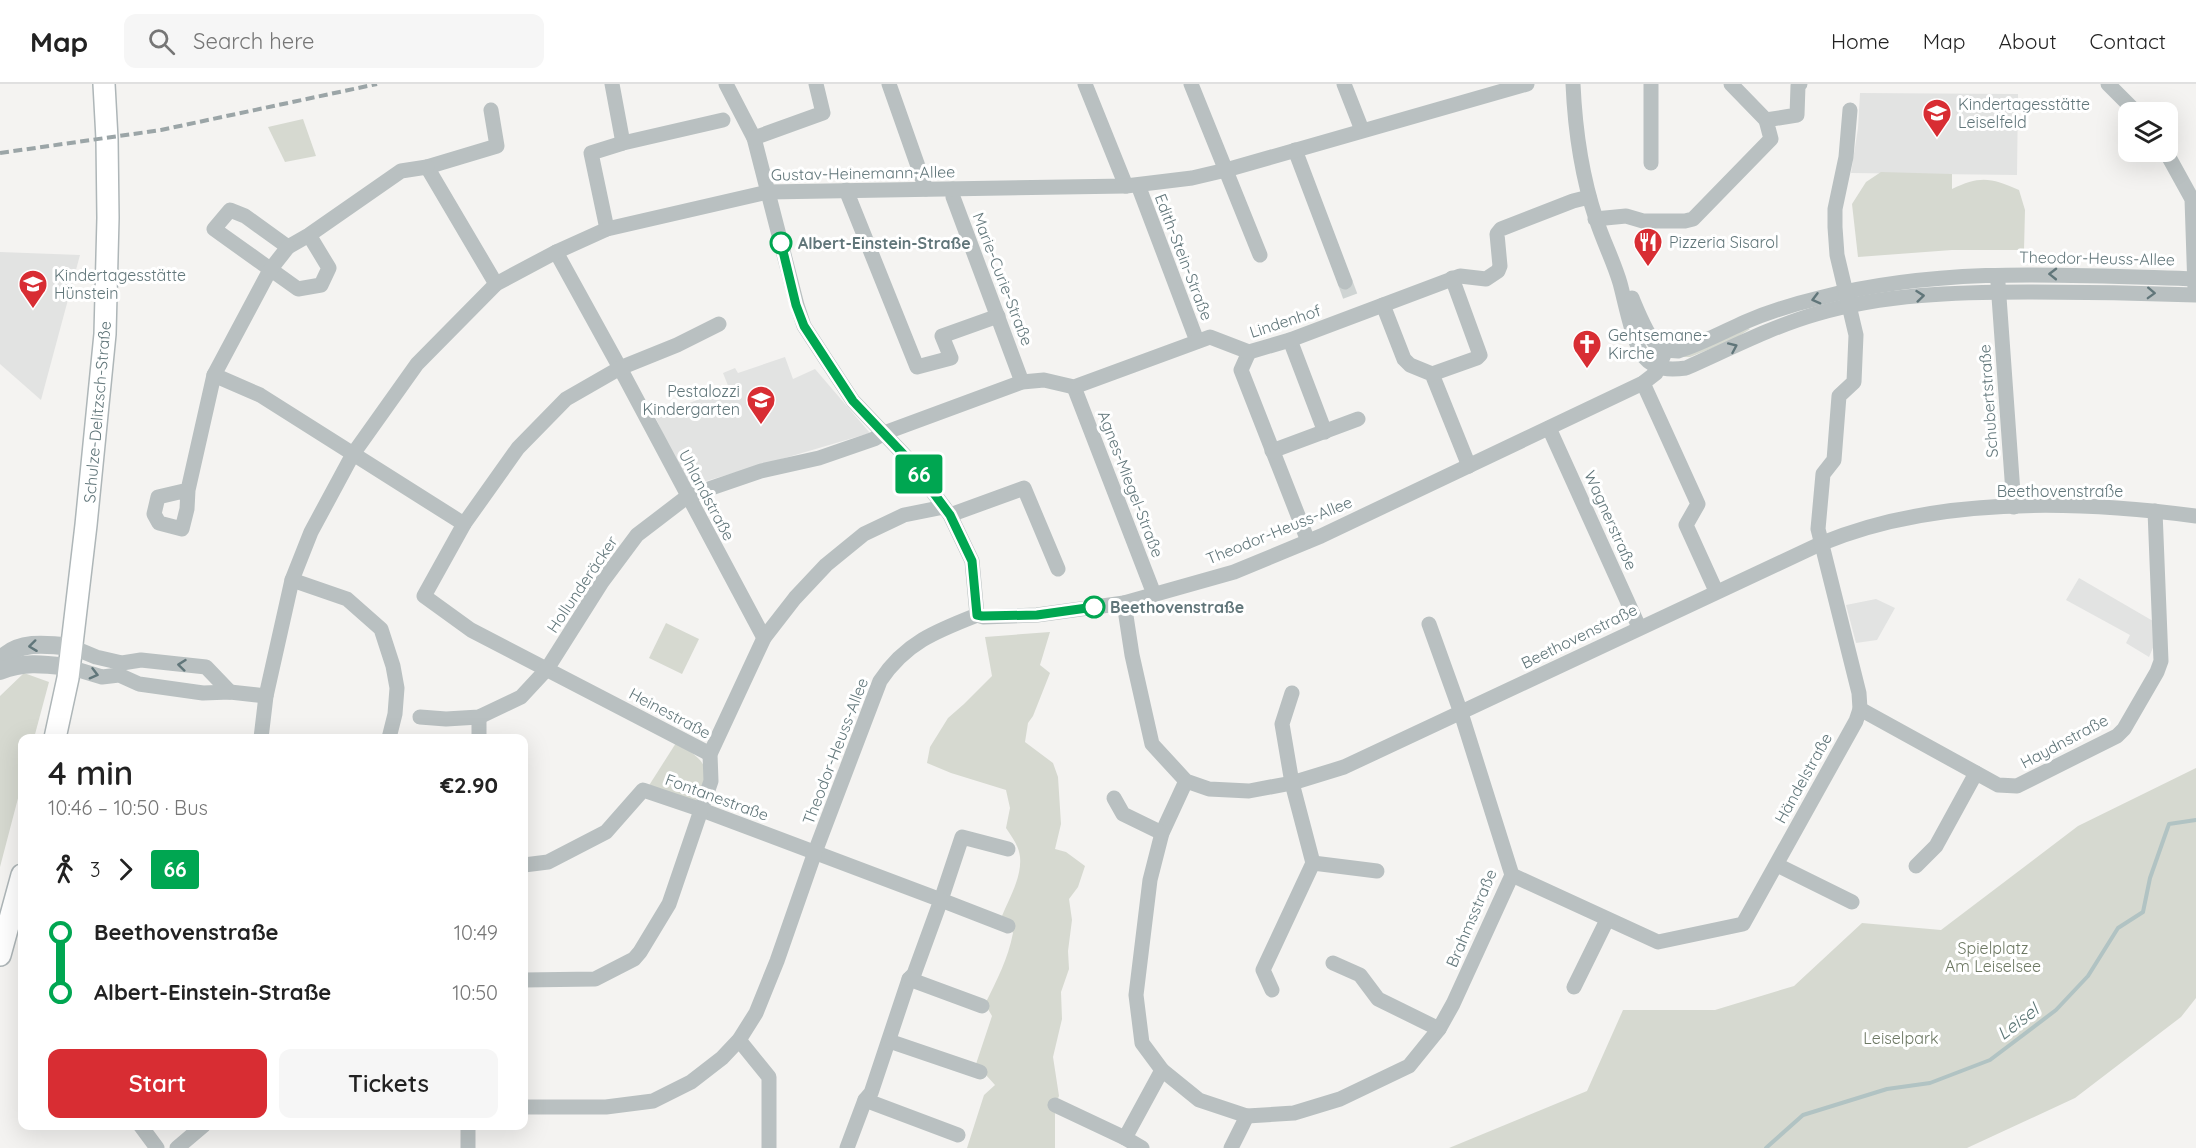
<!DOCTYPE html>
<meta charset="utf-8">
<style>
body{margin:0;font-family:Quicksand,sans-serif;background:#f6f6f6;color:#222;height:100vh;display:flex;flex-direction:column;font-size:22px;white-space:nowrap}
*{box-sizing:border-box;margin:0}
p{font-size:20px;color:#767676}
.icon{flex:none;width:33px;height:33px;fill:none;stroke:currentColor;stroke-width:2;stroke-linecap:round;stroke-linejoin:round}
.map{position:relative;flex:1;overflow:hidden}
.details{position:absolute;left:18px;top:650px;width:510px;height:396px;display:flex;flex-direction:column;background:#fff;border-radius:12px;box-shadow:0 6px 24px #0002}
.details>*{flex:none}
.badge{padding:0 12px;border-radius:4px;font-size:21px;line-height:39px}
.fabs{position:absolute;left:2118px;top:18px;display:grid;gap:12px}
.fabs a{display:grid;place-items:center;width:60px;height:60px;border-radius:12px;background:#fff;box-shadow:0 6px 24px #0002;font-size:30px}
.map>.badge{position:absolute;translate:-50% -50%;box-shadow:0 0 0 3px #fff}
.legs{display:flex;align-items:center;gap:9px;height:66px;padding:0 30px;font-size:20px}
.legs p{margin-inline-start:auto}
.overview{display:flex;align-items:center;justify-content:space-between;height:102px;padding:0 30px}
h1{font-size:33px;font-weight:600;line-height:45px}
.action{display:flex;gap:12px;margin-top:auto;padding:12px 30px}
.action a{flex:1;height:69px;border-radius:12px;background:#d82d33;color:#fff;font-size:24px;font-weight:600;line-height:69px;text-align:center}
.action a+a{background:#f6f6f6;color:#222}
ul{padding:0 30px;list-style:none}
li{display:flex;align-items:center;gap:21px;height:60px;font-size:22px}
li i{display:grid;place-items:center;width:9px;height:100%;margin:0 8px;background:currentColor}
li i::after{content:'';width:15px;height:15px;margin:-8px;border:4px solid;border-radius:50%;background:#fff}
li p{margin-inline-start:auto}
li:first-child i{background:linear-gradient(#0000 50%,currentColor 0)}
li:last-child i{background:linear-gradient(currentColor 50%,#0000 0)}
header{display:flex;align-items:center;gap:36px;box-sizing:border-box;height:84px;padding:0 30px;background:#fff;border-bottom:2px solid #e0e0e0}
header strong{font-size:28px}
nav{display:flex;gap:33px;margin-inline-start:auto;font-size:21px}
.search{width:420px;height:54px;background:#f6f6f6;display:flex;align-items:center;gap:15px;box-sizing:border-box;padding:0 21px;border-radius:12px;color:#767676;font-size:22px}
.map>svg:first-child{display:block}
.built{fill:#e2e3e2}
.green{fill:#d6d9d0}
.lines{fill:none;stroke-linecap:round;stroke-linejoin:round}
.stream{stroke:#b1c3c3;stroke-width:4}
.minor-tunnel{stroke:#cfd4d3;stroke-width:15;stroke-dasharray:15 8;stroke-linecap:butt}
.secondary-casing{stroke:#aeb6b8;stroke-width:24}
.minor{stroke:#b9c0c1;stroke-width:15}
.tertiary{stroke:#b9c0c1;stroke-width:18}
.secondary{stroke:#fff;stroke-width:21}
.rail{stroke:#9ba5a7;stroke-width:4;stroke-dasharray:9 4.5;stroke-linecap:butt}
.oneway{stroke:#61767a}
.line-1-casing{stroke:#fff;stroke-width:14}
.line-1{stroke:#00a651;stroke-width:9}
.stop-1-dot{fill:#fff;stroke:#00a651;stroke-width:3}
.labels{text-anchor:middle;stroke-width:6;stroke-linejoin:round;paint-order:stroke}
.poi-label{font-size:16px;fill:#61767a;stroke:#fff;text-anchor:start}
.street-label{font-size:16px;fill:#61767a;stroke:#fff}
.stop-label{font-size:16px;font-weight:bold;fill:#61767a;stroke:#fff;text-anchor:start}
.park-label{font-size:16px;fill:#6d7863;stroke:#fff}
.water-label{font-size:18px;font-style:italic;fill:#5c7676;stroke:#fff}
</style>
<header>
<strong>Map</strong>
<div class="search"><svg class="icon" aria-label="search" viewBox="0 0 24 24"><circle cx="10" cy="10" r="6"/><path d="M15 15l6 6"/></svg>Search here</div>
<nav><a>Home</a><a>Map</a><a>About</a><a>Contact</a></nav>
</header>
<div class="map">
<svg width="2196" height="1064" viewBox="0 0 2196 1064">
<rect width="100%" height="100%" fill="#f4f3f1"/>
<!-- built -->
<g class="built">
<polygon points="1860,9 2018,10 2017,91 1851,89 1858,44"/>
<polygon points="0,168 80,171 41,316 0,280"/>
<polygon points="785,273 793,295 815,285 870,349 686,403 655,332 729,304 723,289 735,284 738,289"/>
<polygon points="2079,494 2153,537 2155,559 2149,573 2126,559 2130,551 2066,516"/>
<polygon points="1876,515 1895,524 1877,556 1856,559 1846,521"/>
</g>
<!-- green -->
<g class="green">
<polygon points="303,35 316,72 285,78 268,43"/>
<path d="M1881,88l71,2v15c28,-14 40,-11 67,1l6,20 -1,40h-72l-94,7 -6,-53 14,-22z"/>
<polygon points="1748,244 1750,245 1733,256 1690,273 1682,273"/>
<polygon points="666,539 699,555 682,590 649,574"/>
<path d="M1050,548l-10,33 10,8 -17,43 -5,7 -3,19 28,21 5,14 3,47 -6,25 11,3 19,14 -7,21 -9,12 3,21 -4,31 1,18 -8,23 1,27 -9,38 6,39 -4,9v43h-88l17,-53 11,-10 -19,-21 16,-48 -7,-12c12,-24 23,-45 28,-71l-11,-17c7,-17 20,-39 18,-59 -1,-11 -8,-20 -14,-29l4,-20 -4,-18 -55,-17 -24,-10 3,-16 18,-29 16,-14 28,-28 -7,-39z"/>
<polygon points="24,589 49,598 34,654 22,654 22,699 0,783 0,612"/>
<path d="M676,659c30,17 38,26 20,59l-48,-15z"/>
<polygon points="2196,684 2196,914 2181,933 2075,1014 1967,1064 1449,1064 1587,1007 1623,926 1715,926 1794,902 1862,839 1941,846 2078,742"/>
</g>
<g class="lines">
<!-- stream -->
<polyline class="stream" points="1766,1064 1803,1031 1887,1005 1930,999 1990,976 2056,926 2088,892 2118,844 2143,828 2150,794 2169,740 2196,736"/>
<!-- minor-tunnel -->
<polyline class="minor-tunnel" points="1345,198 1352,217"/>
<!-- secondary casing -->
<g class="secondary-casing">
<g id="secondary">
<polyline points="55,654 68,594 86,441 105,250 108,134 107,55 104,0"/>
<polyline points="0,871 22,791"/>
</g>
</g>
<!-- minor -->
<g class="minor">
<polyline points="612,0 623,59"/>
<polyline points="726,0 754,54 797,221 804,242 853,317 909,376 950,431 972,477 977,531"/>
<polyline points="889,0 926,105"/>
<polyline points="1085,0 1126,102"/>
<polyline points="1191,0 1260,171"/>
<polyline points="1344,0 1362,46"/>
<path d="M1573,0c2,45 9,93 23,135 7,22 18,43 24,64 5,18 13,61 24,74 11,13 26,13 42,11 43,-19 85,-41 130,-54 68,-20 141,-22 212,-22 56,0 112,1 168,3"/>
<polyline points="1651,0 1651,79"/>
<polyline points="1731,0 1766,36"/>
<polyline points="2108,0 2136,28"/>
<polyline points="491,26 497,62 427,83 496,200"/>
<polyline points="754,54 823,29 816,0"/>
<polyline points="1295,66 1345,198"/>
<polyline points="2166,68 2192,115 2195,205"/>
<polyline points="1138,101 1197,257"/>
<polyline points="953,105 953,113 1022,298"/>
<polyline points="846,106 917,283 951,274 942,252 998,232"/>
<polyline points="1595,135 1626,132 1643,137 1685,137 1693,135 1771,55 1766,36 1797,31 1798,2 1800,0"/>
<polyline points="607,145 591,69 623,59 723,36"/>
<polyline points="309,151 329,184 321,201 298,205 214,145 230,126 245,132 288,163 309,151 401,87 427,83"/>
<polyline points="556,168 620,284 764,554"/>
<polyline points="1998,199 2014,423"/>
<path d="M1632,214c5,12 16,40 26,48 6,4 13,5 20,5 23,-7 45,-19 67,-29 23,-10 49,-18 74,-24 124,-32 250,-23 377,-19"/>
<polyline points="1383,221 1404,275 1410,281 1432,290 1469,382"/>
<polyline points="1290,256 1325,348"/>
<polyline points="1249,268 1241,286 1308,457"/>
<polyline points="1432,290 1477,274 1480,271 1452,194"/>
<polyline points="214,291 260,311 464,440 424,512 471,546 710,670"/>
<polyline points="1643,299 1698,420 1686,441 1716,507"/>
<polyline points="1074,303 1154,510"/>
<polyline points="1549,344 1639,543"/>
<polyline points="1272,367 1358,335"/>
<polyline points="188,406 187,425 182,445 159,439 154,430 158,413 188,406 214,291 270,186 288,163"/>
<polyline points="950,431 1024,404 1058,485"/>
<polyline points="464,440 518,364 566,315 620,284 677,261 719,240"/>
<polyline points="292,496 347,515 381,545 393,582 397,604 395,630 389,654"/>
<path d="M1124,519l8,52 20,89 34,37 23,8 40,2 43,-8 52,-16 476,-223c115,-48 255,-44 376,-28"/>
<polyline points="72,563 96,573 122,579 141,576 206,583 230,608"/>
<polyline points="69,583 102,593 119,591 139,600 203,609 230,608 266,612"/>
<polyline points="1860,625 1998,701 2017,702 2117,652 2124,645 2157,588 2161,577 2155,427"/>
<polyline points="420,633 446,635 479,633 521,613 547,585 602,498 637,451 688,412 761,387 819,374 874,355 884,349 1022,298 1044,296 1074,303 1210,253 1249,268 1290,256 1460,192 1486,195 1498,187 1500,182 1497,150 1501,145 1573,117 1589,113"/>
<polyline points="479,633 479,654"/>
<polyline points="261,654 266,612 292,496 311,448 353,370 417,280 496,200 556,168 607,145 768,108 1126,102 1192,94 1226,86 1527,0"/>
<polyline points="1186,697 1162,749 1150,796 1136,911 1142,959 1162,986 1199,1016 1247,1032 1294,1029 1340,1015 1409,982 1439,945 1453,920 1512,791 1461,629 1429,540"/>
<polyline points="1114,714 1123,730 1162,749"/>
<polyline points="1008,765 962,753 941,816 1008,842"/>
<polyline points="1313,779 1377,787"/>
<polyline points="524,781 548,778 606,748 643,706 702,726 941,816 914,890 909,895 871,1009 865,1016 847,1064"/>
<polyline points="1777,781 1852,818"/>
<polyline points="1916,782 1936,762 1976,689"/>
<polyline points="1512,791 1658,858 1743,840 1856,637 1860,625 1859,609 1818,445 1823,390 1834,376 1839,312 1854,298 1856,251 1837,171 1835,143 1835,125 1846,73 1850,26"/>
<polyline points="1333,879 1360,891 1378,915 1439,945"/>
<polyline points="909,895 982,922"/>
<polyline points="524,896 595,895 634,875 640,868 669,820 711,697 710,670 764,554 795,514 826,481 864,450 904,431 944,423"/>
<polyline points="1574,903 1607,836"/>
<polyline points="1272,906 1263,886 1313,779 1292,699 1282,640 1292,609"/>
<polyline points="739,956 769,993 769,1064"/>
<polyline points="889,957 980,988"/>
<polyline points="865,1016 958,1051"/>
<polyline points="1055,1021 1125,1054"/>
<path d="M524,1023h82l47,-6 38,-19 31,-24 17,-18 17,-27 21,-52 38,-109 65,-171c25,-38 56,-50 97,-66l6,2 54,-2 87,-12 110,-31 87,-36 322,-153 13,-10 10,-23"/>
<polyline points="140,1041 157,1064"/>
<polyline points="177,1064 204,1041"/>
<polyline points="468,1064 468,1041"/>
<polyline points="1142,1064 1125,1054 1162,986"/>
<polyline points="1231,1064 1247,1032"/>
</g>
<!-- tertiary -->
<g class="tertiary">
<path d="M0,577c16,-21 47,-17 72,-14"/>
<path d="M0,587c24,-10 44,-7 69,-4"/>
</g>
<!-- secondary -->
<use href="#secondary" class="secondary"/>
<!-- rail -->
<polyline class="rail" points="0,69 161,46 377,0"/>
</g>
<!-- one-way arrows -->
<defs><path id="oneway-chevron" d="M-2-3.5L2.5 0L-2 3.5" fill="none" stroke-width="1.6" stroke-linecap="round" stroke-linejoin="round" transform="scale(1.5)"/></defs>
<g class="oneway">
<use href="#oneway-chevron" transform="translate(2053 190) rotate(-179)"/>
<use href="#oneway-chevron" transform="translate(2151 209) rotate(2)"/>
<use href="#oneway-chevron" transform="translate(1920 212) rotate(-6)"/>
<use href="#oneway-chevron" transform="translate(1816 215) rotate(165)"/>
<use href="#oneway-chevron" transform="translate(1733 263) rotate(-24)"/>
<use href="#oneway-chevron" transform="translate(33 562) rotate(173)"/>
<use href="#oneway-chevron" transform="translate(182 581) rotate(-174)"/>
<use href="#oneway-chevron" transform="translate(94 590) rotate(15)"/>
</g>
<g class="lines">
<!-- line-1 casing -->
<g class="line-1-casing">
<polyline id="line-1" points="781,159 796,221 804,242 853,317 909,376 950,431 972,477 977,531 982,532 1037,531 1094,523"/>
</g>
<!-- line-1 -->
<use href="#line-1" class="line-1"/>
</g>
<!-- icons -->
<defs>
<g id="school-pin" transform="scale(1.5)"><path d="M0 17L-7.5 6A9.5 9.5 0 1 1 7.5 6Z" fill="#d82d33" stroke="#fff"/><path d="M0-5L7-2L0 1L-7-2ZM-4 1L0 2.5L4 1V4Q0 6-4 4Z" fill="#fff"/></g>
<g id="restaurant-pin" transform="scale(1.5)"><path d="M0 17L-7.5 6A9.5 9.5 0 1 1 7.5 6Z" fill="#d82d33" stroke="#fff"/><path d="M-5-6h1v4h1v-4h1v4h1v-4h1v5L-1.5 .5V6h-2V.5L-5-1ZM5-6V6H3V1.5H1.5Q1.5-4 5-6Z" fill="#fff"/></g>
<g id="church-pin" transform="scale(1.5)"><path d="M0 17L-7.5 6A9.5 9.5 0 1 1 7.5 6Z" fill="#d82d33" stroke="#fff"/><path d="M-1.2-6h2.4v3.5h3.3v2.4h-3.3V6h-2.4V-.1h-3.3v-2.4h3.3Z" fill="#fff"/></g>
</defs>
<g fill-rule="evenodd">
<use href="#school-pin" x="1937" y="29"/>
<use href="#restaurant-pin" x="1648" y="158"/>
<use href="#school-pin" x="33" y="200"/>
<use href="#church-pin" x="1587" y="260"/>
<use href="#school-pin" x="761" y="316"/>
</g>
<!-- markers -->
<g class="stop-1-dot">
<circle cx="781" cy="159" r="10"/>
<circle cx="1094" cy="523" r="10"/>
</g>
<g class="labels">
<!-- poi labels -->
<g class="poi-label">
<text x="1958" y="26">Kindertagesstätte<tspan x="1958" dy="18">Leiselfeld</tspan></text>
<text x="1669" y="164">Pizzeria Sisarol</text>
<text x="54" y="197">Kindertagesstätte<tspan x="54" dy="18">Hünstein</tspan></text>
<text x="1608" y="257">Gehtsemane-<tspan x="1608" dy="18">Kirche</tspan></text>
<text x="740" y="313" text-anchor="end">Pestalozzi<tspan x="740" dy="18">Kindergarten</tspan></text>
</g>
<!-- street labels -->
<g class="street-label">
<text transform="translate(863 89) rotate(-1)" y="6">Gustav-Heinemann-Allee</text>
<text transform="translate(1184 173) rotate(69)" y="6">Edith-Stein-Straße</text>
<text transform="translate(2097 174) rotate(1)" y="6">Theodor-Heuss-Allee</text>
<text transform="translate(1003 195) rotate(69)" y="6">Marie-Curie-Straße</text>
<text transform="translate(1285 237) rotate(-18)" y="6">Lindenhof</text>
<text transform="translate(1988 317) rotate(-94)" y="6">Schubertstraße</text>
<text transform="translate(97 328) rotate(-85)" y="6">Schulze-Delitzsch-Straße</text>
<text transform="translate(1131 400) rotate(69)" y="6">Agnes-Miegel-Straße</text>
<text x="2060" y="413">Beethovenstraße</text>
<text transform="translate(707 411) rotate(62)" y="6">Uhlandstraße</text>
<text transform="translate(1611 436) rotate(66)" y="6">Wagnerstraße</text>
<text transform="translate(1279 446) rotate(-22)" y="6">Theodor-Heuss-Allee</text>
<text transform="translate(582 500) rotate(-56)" y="6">Hollunderäcker</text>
<text transform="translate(1579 552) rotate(-26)" y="6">Beethovenstraße</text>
<text transform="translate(670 629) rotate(28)" y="6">Heinestraße</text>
<text transform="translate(2064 657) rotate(-28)" y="6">Haydnstraße</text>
<text transform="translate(835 667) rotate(-69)" y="6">Theodor-Heuss-Allee</text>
<text transform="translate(1803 694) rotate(-61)" y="6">Händelstraße</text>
<text transform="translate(717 713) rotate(20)" y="6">Fontanestraße</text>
<text transform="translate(1471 834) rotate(-67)" y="6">Brahmsstraße</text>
</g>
<!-- stop labels -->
<g class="stop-label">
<text x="798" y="165">Albert-Einstein-Straße</text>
<text x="1110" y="529">Beethovenstraße</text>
</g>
<!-- park labels -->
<g class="park-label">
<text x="1993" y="870">Spielplatz<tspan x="1993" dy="18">Am Leiselsee</tspan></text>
<text x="1901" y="960">Leiselpark</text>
</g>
<!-- water labels -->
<g class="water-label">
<text transform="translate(2018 938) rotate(-37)" y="6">Leisel</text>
</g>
</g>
</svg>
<div class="fabs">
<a><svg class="icon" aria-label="layers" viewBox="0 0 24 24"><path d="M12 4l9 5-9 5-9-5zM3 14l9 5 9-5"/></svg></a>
</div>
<b class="badge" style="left:919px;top:390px;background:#00a651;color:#fff">66</b>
<section class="details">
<div class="overview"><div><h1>4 min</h1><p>10:46 – 10:50 · Bus</p></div><b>€2.90</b></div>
<div class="legs"><svg class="icon" aria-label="walk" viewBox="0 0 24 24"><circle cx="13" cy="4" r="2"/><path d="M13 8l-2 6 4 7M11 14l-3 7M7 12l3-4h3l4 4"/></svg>3<svg class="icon" aria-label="forward" viewBox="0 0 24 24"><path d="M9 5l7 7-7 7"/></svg><b class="badge" style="background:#00a651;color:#fff">66</b></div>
<ul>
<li><i style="color:#00a651"></i><b>Beethovenstraße</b><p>10:49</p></li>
<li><i style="color:#00a651"></i><b>Albert-Einstein-Straße</b><p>10:50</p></li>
</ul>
<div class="action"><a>Start</a><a>Tickets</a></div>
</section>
</div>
